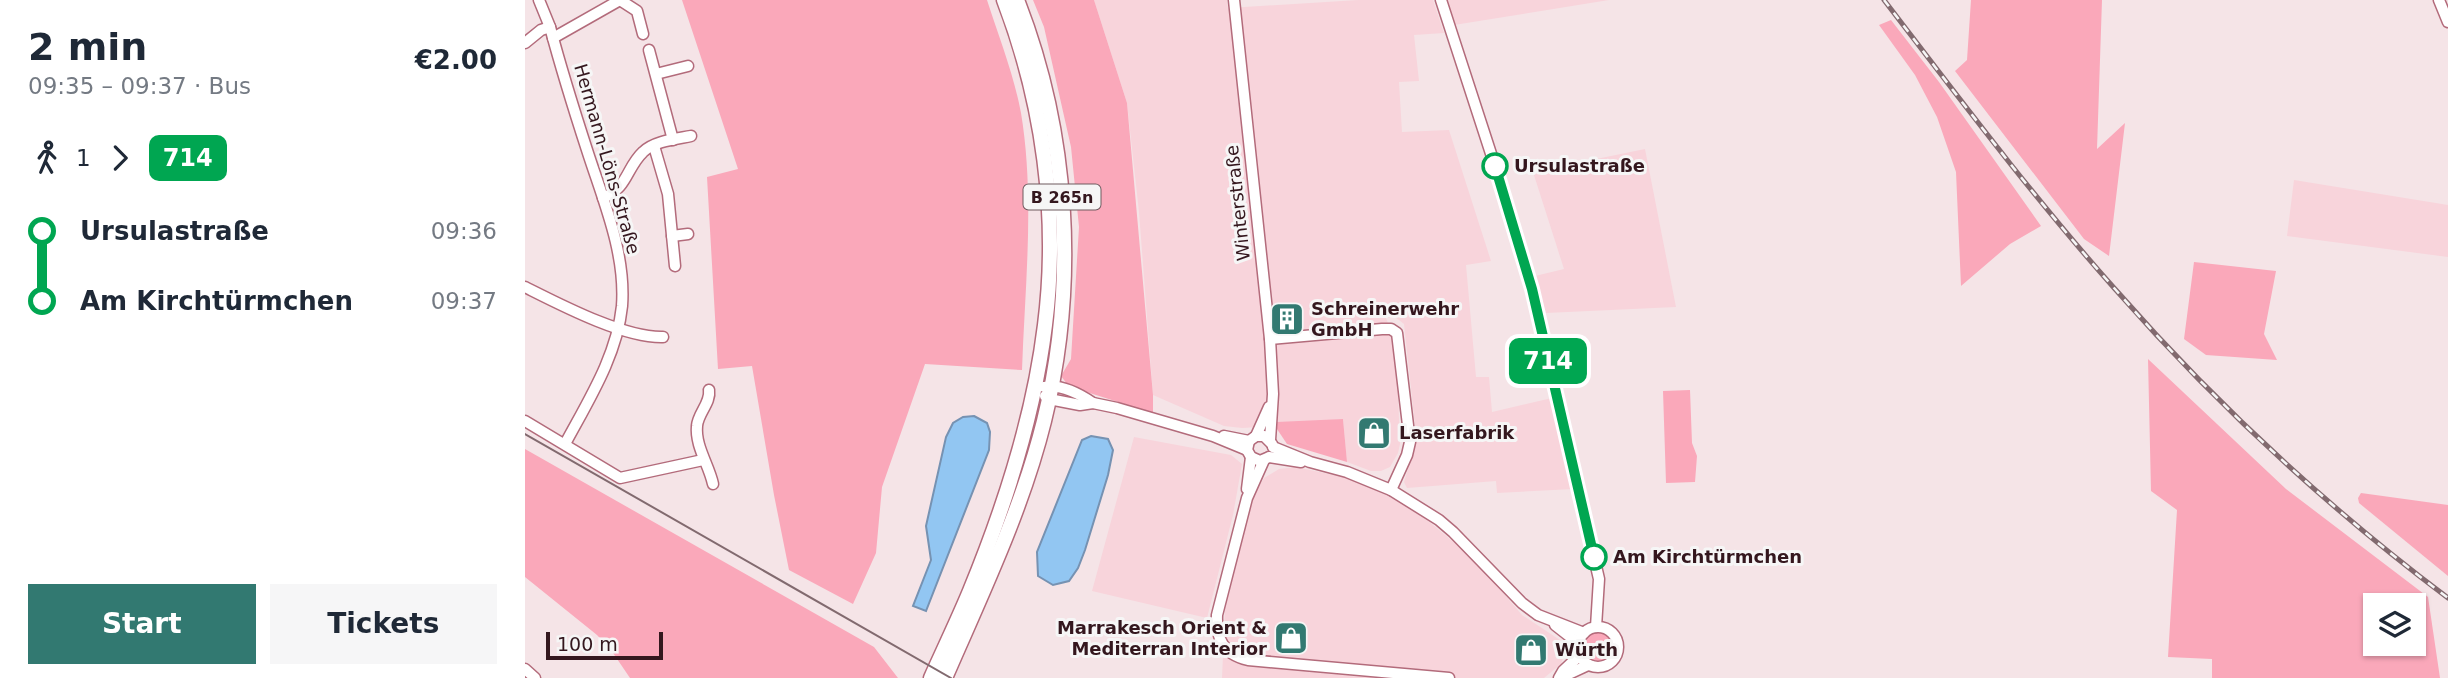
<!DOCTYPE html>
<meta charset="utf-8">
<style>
body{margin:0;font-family:"DejaVu Sans",sans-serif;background:#f6f6f7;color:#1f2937;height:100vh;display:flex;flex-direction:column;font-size:26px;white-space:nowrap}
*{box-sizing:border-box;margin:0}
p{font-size:23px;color:#747a83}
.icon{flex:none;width:38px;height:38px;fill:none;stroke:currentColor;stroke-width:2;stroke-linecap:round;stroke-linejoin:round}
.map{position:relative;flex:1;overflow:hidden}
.drawer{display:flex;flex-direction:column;background:#fff;width:525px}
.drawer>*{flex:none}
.badge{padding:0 14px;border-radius:10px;font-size:24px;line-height:46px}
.controls{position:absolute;left:1838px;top:593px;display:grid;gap:14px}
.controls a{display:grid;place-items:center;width:63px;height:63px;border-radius:0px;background:#fff;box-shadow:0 2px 5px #0004;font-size:35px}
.scale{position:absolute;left:21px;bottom:18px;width:117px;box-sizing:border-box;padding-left:7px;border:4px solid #34171e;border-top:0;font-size:19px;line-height:24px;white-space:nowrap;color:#34171e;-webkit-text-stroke:5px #f6f6f6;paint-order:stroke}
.map>.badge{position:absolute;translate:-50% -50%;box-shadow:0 0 0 4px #fff}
.legs{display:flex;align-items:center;gap:10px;height:77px;padding:0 28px;font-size:23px}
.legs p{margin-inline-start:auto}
.overview{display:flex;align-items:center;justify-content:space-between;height:119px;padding:0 28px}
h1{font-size:38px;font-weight:600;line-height:52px}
.action{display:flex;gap:14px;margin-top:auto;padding:14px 28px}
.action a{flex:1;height:80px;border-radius:0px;background:#327971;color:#fff;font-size:28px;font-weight:600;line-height:80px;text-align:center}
.action a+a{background:#f6f6f7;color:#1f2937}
ul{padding:0 28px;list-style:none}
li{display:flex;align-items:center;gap:24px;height:70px;font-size:26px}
li i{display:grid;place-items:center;width:10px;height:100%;margin:0 9px;background:currentColor}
li i::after{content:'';width:18px;height:18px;margin:-9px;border:5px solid;border-radius:50%;background:#fff}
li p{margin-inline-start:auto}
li:first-child i{background:linear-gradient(#0000 50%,currentColor 0)}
li:last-child i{background:linear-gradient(currentColor 50%,#0000 0)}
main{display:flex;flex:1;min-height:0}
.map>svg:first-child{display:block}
.built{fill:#f8d4db}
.green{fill:#faa8ba;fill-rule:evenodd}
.water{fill:#92c6f2;stroke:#7692b2;stroke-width:2}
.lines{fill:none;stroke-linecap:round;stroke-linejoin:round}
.minor-casing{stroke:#b36b7b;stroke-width:13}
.major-casing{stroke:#b36b7b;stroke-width:17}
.minor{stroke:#fff;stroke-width:10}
.major{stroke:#fff;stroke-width:14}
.tram{stroke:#826a6f;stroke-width:2}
.rail-casing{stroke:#826a6f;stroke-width:5}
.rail{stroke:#f6f6f6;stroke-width:2.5;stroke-dasharray:8;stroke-linecap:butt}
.line-1-casing{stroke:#fff;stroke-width:16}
.line-1{stroke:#00a651;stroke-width:10}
.stop-1-dot{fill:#fff;stroke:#00a651;stroke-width:3.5}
.labels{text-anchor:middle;stroke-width:6;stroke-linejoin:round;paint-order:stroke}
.shield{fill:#f6f6f6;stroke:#6e5a5f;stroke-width:2}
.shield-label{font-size:16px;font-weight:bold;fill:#34171e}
.street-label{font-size:18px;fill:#34171e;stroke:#f6f6f6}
.stop-label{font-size:18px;font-weight:bold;fill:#34171e;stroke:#f6f6f6;text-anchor:start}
.poi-label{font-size:18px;font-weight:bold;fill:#34171e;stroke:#f6f6f6;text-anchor:start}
</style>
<main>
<section class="drawer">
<div class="overview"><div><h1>2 min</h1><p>09:35 – 09:37 · Bus</p></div><b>€2.00</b></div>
<div class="legs"><svg class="icon" aria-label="walk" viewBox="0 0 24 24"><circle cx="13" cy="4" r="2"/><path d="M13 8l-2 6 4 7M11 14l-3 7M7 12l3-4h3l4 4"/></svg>1<svg class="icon" aria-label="forward" viewBox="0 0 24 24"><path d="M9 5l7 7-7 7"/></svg><b class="badge" style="background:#00a651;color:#fff">714</b></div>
<ul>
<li><i style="color:#00a651"></i><b>Ursulastraße</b><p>09:36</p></li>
<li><i style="color:#00a651"></i><b>Am Kirchtürmchen</b><p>09:37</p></li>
</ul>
<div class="action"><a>Start</a><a>Tickets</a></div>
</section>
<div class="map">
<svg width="1923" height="678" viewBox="0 0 1923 678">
<rect width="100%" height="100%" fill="#f5e4e7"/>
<!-- built -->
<g class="built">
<polygon points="569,0 702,0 703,8 833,0 908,0 919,33 889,35 894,81 874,82 877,132 924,130 966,261 941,265 951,377 964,377 967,412 1027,398 1048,489 972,493 971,481 882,488 879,482 888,452 890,425 879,324 870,317 861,318 871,344 875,444 873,453 865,467 856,471 846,471 822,462 818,419 750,426 717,428 699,426 628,395 614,212 602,103"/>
<polygon points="919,0 1084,0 929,25"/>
<polygon points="1120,149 1151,307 1021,313 1010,276 1039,269 1008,172"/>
<polygon points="1769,180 1923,205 1923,257 1762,236"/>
<polygon points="609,437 706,455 717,464 708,515 682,618 567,591"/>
<polygon points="771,467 823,478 878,503 896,515 949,559 997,615 1038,642 1040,653 1036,664 1019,678 697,678 700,609 722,517 730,492 739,478 754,469"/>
</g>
<!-- green -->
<g class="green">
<path d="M157,0h305c12,37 27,75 34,113 14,84 4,172 1,257l-97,-6 -43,123 -6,66 -23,51 -64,-34 -15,-75 -22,-129 -34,3 -11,-192 31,-8z"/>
<polygon points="508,0 569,0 602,103 628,395 628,413 552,389 542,384 536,376 546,359 554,227 546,147 519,27"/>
<polygon points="1446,0 1577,0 1572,149 1600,123 1584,256 1559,239 1430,71 1442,60"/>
<polygon points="1366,20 1414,82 1516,226 1485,244 1436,286 1431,172 1412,117 1390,75 1354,25"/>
<polygon points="1669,262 1751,271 1739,334 1752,360 1681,355 1659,339"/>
<path d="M1623,359l138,130 142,108 12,81h-228v-19l-44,-2 9,-147 -26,-19zM1850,606h38v38h-38z"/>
<polygon points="1165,390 1167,443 1172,456 1170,482 1141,483 1138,391"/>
<polygon points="818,419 822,462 762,444 750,426 752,422"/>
<polygon points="0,449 349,647 373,678 105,678 86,650 72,635 0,577"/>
<polygon points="1836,493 1923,505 1923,576 1834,503 1833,498"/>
<circle cx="1073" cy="648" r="16"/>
</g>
<!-- water -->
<g class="water">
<polygon points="449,416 462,423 465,432 464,450 401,611 388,606 406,560 401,526 421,437 428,423 438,417"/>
<polygon points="566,436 583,439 588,450 583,475 560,550 553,568 544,581 528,585 513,576 512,552 557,440"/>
</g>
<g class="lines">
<!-- minor casing -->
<g class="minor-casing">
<g id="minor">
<path d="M14,0l11,27c11,41 24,83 37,123 16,50 39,103 35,156 -5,50 -34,95 -57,138"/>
<polyline points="95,0 112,11 118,34"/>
<polyline points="709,0 745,339 748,394 745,440"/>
<polyline points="916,0 970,166 1007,289 1074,579 1071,627"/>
<polyline points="1914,0 1923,22"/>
<polyline points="28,38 95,0"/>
<polyline points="0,43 16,30 25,27"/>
<polyline points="124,50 148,140"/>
<polyline points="131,74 163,66"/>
<polyline points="129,146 143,194 150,266"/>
<path d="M78,198c25,-10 23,-30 40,-46 11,-11 33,-13 48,-16"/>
<polyline points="147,236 163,234"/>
<path d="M0,287c36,18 99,51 138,50"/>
<polyline points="745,339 857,329 866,329 872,333 885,442 882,455 866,490"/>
<path d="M519,387c17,-3 36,7 49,16"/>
<path d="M184,390c2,13 -11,23 -12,36 -2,20 12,39 16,58"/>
<polyline points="520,396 524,399 555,405 568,403 592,408 688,436 722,450"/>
<polyline points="0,421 95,478 178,460"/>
<polyline points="699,436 724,441 731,436 739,436 747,444"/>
<polyline points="731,436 744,407"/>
<polyline points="724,441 722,450 726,457 735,461 742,458"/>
<polyline points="748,447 785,462 822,472 866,490 914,520 928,532 997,603 1013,615 1059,633"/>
<polyline points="744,457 776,462"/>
<path d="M739,460l-17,38 -30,117c-1,24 6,39 31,45l201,18"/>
<polyline points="722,489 726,457"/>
<polyline points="1030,625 1053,643"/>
<circle cx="1073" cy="647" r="20"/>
<polyline points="0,669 10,678"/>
<polyline points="1034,678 1038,671 1055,655"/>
<polyline points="1035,678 1063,665"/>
</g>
</g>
<!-- major casing -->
<g class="major-casing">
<g id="major">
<path d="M406,678c13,-29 27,-58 39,-87 35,-85 64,-175 75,-266 14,-109 -2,-223 -41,-325"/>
<path d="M420,678c36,-83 77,-168 99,-257 34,-138 25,-288 -27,-421"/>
</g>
</g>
<!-- minor -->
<use href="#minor" class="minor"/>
<!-- major -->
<use href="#major" class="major"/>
<!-- tram -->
<polyline class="tram" points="0,434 426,678"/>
<!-- rail casing -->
<g class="rail-casing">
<path id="rail" d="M1359,0c75,98 149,197 231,289 100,114 212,218 333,309"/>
</g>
<!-- rail -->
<use href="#rail" class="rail"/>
</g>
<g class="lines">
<!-- line-1 casing -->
<g class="line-1-casing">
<polyline id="line-1" points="970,166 1007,289 1069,557"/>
</g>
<!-- line-1 -->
<use href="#line-1" class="line-1"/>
</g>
<!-- icons -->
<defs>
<g id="building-square" transform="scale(1.75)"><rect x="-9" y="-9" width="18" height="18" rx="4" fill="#327971" stroke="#f6f6f6"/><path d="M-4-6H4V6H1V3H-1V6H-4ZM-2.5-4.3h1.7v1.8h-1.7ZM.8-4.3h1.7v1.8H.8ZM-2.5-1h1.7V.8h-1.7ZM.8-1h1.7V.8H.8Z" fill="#fff"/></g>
<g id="shop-square" transform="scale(1.75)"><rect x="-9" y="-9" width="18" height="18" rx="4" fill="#327971" stroke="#f6f6f6"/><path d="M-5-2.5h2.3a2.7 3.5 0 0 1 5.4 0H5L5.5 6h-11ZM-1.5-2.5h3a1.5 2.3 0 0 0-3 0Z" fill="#fff"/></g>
</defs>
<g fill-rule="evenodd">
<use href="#building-square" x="762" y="319"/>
<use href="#shop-square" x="849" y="433"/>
<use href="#shop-square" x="766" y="638"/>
<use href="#shop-square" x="1006" y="650"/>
</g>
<!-- markers -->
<g class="stop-1-dot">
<circle cx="970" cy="166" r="12"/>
<circle cx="1069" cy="557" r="12"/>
</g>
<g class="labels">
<!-- shield labels -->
<rect class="shield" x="498.5" y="184.5" width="77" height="25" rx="5"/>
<g class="shield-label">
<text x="537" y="203">B 265n</text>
</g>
<!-- street labels -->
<g class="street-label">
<text transform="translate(82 159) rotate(74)" y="6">Hermann-Löns-Straße</text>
<text transform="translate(713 203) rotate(-96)" y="6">Winterstraße</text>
</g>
<!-- stop labels -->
<g class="stop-label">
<text x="989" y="172">Ursulastraße</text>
<text x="1088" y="563">Am Kirchtürmchen</text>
</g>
<!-- poi labels -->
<g class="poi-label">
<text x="786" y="315">Schreinerwehr<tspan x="786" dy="21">GmbH</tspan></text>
<text x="874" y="439">Laserfabrik</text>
<text x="742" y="634" text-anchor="end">Marrakesch Orient &amp;<tspan x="742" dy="21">Mediterran Interior</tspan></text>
<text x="1030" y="656">Würth</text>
</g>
</g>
</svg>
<div class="controls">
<a><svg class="icon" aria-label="layers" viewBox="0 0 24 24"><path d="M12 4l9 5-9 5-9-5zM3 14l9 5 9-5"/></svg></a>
</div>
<div class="scale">100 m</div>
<b class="badge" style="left:1023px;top:361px;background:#00a651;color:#fff">714</b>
</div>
</main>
